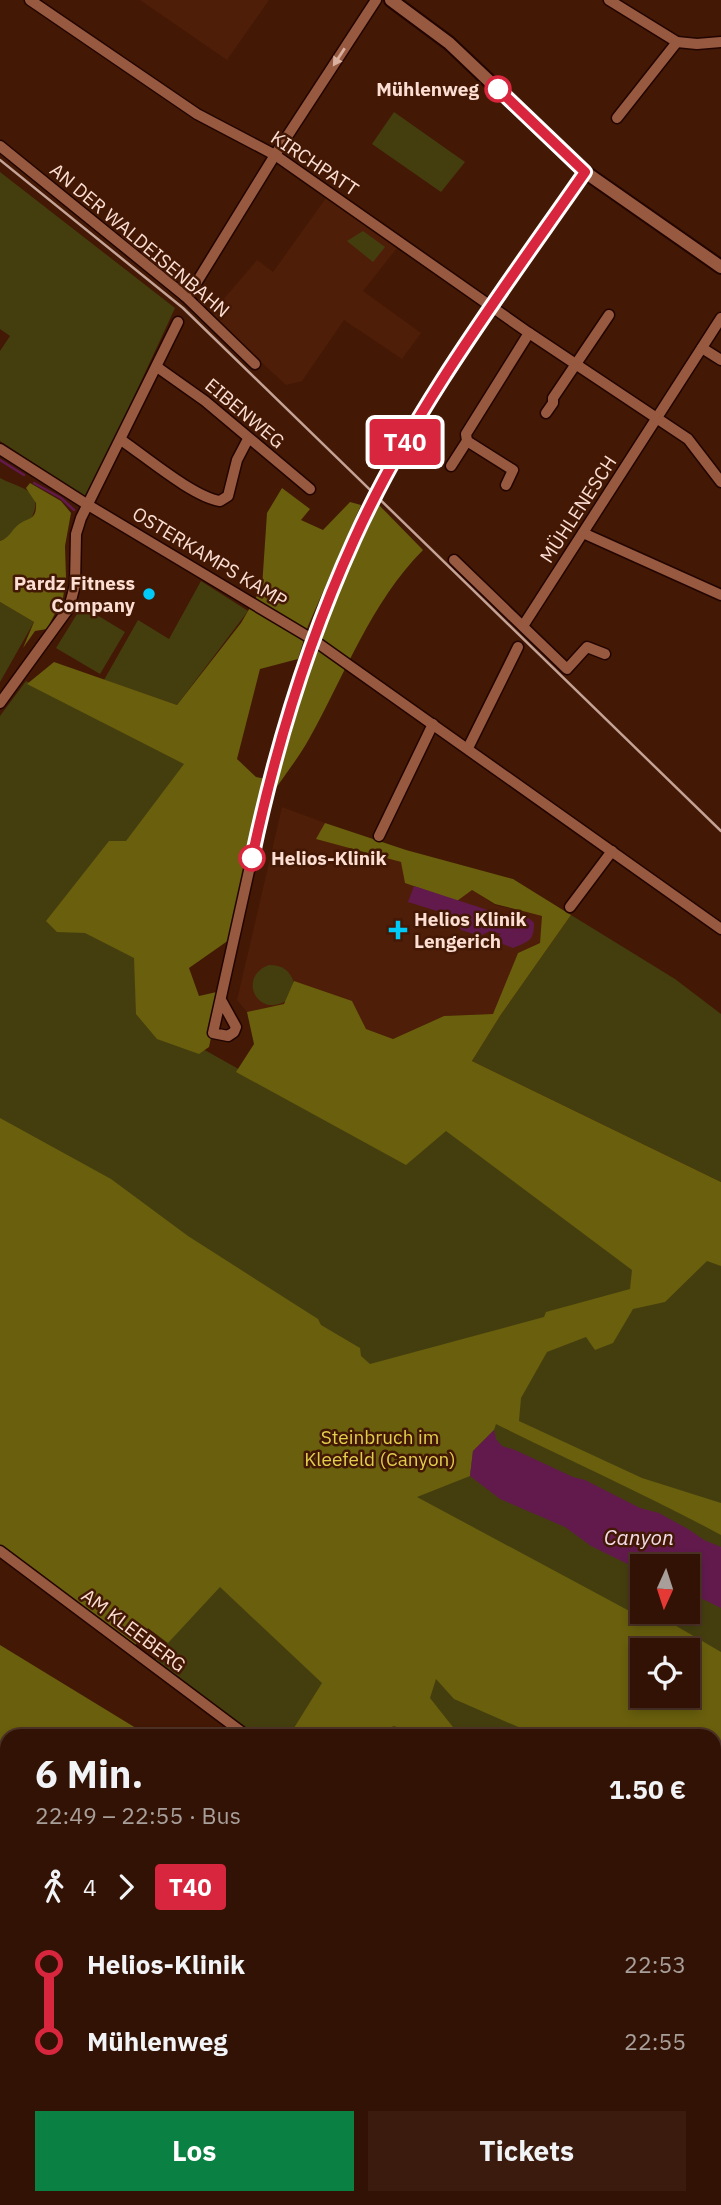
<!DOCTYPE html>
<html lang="de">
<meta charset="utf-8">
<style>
body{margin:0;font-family:"IBM Plex Sans",sans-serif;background:#3a1b0e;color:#f1f3f6;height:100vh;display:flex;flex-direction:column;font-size:26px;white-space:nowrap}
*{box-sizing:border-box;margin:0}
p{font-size:23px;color:#a89e9a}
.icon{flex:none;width:38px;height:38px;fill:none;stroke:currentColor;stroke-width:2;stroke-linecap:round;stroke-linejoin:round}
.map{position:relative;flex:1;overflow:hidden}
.sheet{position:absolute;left:0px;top:1729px;width:721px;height:476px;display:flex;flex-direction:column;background:#321204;border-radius:21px 21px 0 0;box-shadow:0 4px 10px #0003,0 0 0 2px #4d3226}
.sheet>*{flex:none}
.badge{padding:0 14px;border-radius:5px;font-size:24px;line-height:46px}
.needle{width:46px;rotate:183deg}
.buttons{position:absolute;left:630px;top:1554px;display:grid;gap:14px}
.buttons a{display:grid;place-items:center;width:70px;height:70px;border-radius:0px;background:#321204;box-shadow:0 4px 10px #0003,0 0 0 2px #4d3226;font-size:35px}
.map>.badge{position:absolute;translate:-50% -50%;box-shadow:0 0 0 4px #fff}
.legs{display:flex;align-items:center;gap:10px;height:77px;padding:0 35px;font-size:23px}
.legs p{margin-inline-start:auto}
.headline{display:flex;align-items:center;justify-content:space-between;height:119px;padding:0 35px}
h1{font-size:38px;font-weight:700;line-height:52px}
.primary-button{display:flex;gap:14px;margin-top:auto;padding:14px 35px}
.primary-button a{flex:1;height:80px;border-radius:0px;background:#0b8043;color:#fff;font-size:28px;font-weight:700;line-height:80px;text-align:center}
.primary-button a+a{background:#3a1b0e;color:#f1f3f6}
ul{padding:0 35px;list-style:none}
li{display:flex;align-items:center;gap:24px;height:77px;font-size:26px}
li i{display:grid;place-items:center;width:10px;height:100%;margin:0 9px;background:currentColor}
li i::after{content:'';width:18px;height:18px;margin:-9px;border:5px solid;border-radius:50%;background:#321204}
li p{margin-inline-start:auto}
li:first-child i{background:linear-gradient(#0000 50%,currentColor 0)}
li:last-child i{background:linear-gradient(currentColor 50%,#0000 0)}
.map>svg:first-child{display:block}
.built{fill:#4f1e09}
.green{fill:#443e0f;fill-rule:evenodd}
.forest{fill:#695f0d;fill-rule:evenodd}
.water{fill:#621a4d}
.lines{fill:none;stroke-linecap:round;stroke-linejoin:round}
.stream{stroke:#621a4d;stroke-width:2.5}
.minor-casing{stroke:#220500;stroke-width:13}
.tertiary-casing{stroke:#220500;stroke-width:16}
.minor{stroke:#985941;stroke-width:10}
.tertiary{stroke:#985941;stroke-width:12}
.rail{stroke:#c4a295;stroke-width:2.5}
.oneway{fill:#d9afa0}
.line-1-casing{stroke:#fff;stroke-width:16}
.line-1{stroke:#d7263d;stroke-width:10}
.stop-1-dot{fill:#fff;stroke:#d7263d;stroke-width:3.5}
.poi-dot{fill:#00cbf8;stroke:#431805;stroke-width:2.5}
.labels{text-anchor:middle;stroke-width:5;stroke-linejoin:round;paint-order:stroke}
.stop-label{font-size:19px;font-weight:bold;fill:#fcded3;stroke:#431805;text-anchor:end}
.street-label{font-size:19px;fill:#fcded3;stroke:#431805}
.poi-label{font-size:19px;font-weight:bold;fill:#fcded3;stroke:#431805;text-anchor:end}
.park-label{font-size:19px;fill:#e1cf4b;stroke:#431805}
.water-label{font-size:21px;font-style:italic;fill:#f2dce9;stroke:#431805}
</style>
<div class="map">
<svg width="721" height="2205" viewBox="0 0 721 2205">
<rect width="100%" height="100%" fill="#431805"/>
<!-- built -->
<g class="built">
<polygon points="140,0 269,0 227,60"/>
<polygon points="326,198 397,248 363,291 421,333 402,359 344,320 302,381 286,385 210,315 257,260 273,272"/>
<polygon points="282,807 325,823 317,839 401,862 472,890 495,905 543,916 540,943 518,953 494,1014 444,1016 393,1039 366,1029 293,981 284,1004 247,1012 237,1000"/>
</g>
<!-- green -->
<g class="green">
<polygon points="394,112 465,162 441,192 372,144"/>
<polygon points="0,172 175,308 87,498 0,441 0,351 10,336 0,329"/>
<polygon points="363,231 385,247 373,262 347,241"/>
<path d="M0,478c20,11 46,11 31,41 -14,4 -18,18 -31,22z"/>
<polygon points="201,581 248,611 177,705 104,680 138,620 169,639"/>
<polygon points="0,602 34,622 0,682"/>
<polygon points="82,606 125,632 100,674 56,648"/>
<path d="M26,681l162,81 -6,204 3,73 220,123 65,-99 251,122v657l-7,-3v-103h-462l-98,-74 13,-19 -19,-15 -14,19 -134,-100v-831zM642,1566h46v46h-46zM642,1650h46v46h-46z"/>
<polygon points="571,915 675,979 721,1014 721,1182 472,1061 500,1016"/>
<path d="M269,965c13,0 21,5 25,18l-8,18c-29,17 -49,-24 -17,-36z"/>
<polygon points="721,1947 721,2069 714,2064 714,1954"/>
<polygon points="714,2165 717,2195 721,2194 721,2205 532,2205 531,2198 714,2198"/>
</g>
<!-- forest -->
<g class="forest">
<path d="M30,483l31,18 10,12 -6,33 1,32 -3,20 -16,31 -12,2 -12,17 11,-26 -34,-20v-61c9,-3 11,-10 18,-16 10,-8 19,-4 18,-22l-10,-15z"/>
<path d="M282,488l28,21 -9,11 22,10 27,-28 11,3 -53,121 -10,33 -38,10 -23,90 19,18 10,2c-14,54 -24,108 -37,161l-40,28 10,28 22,-5 -12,56 -10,7 -42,-15 -21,-25 -2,-56 -49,-25 -28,-1 -11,-11 63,-80h17l58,-77 -157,-80 27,-22 123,43 64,-82 21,-36 5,-74z"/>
<path d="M379,505l44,45c-52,52 -78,125 -114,189 -10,18 -24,36 -36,53l44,-156z"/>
<path d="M325,823l81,27 107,29 58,36 -71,101 -28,45 249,121v84l-14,-5 -42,41 -32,7 -20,34 -18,7 -9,-13 -39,15 -26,46 -2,23 123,57 79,25v32c-74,-40 -150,-74 -225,-111l-2,6 -21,21 -3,25 -53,21 218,117 31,6 55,32v159l-7,-7v-68h-175l-85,-37 -18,-20 -6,19 30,38h-23l-44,-10 -7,10h-97l33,-53 -102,-96 -52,56 -20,-15 -14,19 -134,-102v-427l111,61 77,57 130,83 3,6 39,23 1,8 9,8 174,-47 2,-5 84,-23 2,-19 -186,-139 -40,34 -170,-93 18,-28 -7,-32 37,-8 10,-23 58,20 14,28 27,10 51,-23 49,-2 25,-61 22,-10 2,-27 -47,-12 -23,-14 -15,11 -52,-18 -4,-21 -85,-23zM642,1650h46v46h-46z"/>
<polygon points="0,1645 149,1736 7,1736 7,1891 0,1889"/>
</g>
<!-- water -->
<g class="water">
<path d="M414,886l89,29c11,-5 23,-1 31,8 0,18 -5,18 -21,25l-21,-8 9,-6 -11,-3 -10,5 -19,-6 -8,-14 -45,-14z"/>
<polygon points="494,1430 496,1439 502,1446 515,1450 573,1477 585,1480 640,1508 659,1513 688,1529 704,1540 721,1547 721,1608 688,1592 688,1566 642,1566 642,1571 591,1546 565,1527 500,1499 470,1476 473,1451"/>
</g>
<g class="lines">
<!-- stream -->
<g class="stream">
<polyline points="0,460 24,475"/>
<polyline points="34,483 61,498 74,510"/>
</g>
<!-- minor casing -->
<g class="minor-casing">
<g id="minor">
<polyline points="30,0 197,114 275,155 529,333 688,439 721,482"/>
<polyline points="609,0 677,42 697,44 721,42"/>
<polyline points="617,118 677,42"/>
<polyline points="0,146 185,296 255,364"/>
<polyline points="185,296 195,285 275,155 376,0"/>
<polyline points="702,348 721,360"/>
<polyline points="157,367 205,401 310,489"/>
<polyline points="546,413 553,403 553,398 609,315"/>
<path d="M121,440c24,16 72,57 99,61l8,-5 9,-36 11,-21"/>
<polyline points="467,441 513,470 506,485"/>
<polyline points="0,449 88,505 312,639 721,929"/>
<polyline points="451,466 467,441 466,434 529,333"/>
<polyline points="583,533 721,595"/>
<polyline points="454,560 567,669 587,647 605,654"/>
<polyline points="523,626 721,318"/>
<polyline points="0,703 69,608 75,585 76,534 81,518 178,322"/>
<polyline points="468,748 518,647"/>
<polyline points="379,836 433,724"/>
<polyline points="570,907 612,851"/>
<polyline points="221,1000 236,1027 234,1032 228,1036 213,1033 264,803 312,639 328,599 376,495 426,407 491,307 585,172"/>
<polyline points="0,1551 247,1736"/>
<polyline points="714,2070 721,2075"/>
<polyline points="0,2148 7,2148"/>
<polyline points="405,2198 414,2205"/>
</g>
</g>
<!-- tertiary casing -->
<g class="tertiary-casing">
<polyline id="tertiary" points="391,0 449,43 585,172 721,267"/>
</g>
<!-- minor -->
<use href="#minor" class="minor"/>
<!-- tertiary -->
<use href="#tertiary" class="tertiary"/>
<!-- rail -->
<polyline class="rail" points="0,160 183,308 721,831"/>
</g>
<!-- one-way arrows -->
<defs><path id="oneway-solid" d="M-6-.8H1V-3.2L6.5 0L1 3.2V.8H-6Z" transform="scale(1.75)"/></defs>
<use class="oneway" href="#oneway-solid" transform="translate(339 57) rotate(123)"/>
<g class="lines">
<!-- line-1 casing -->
<g class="line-1-casing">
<path id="line-1" d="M252,858c23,-109 56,-217 102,-318 59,-131 149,-250 231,-368l-87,-83"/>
</g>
<!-- line-1 -->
<use href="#line-1" class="line-1"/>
</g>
<!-- markers -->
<g class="stop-1-dot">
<circle cx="498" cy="89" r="12"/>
<circle cx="252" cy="858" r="12"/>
</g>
<g class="poi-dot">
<circle cx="149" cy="594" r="7"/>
<path d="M394.5 919.5h7v7h7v7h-7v7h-7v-7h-7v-7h7z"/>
</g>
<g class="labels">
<!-- stop labels -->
<g class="stop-label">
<text x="479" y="96">Mühlenweg</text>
<text x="271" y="865" text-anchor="start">Helios-Klinik</text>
</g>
<!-- street labels -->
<g class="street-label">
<text transform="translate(315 163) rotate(34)" y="7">KIRCHPATT</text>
<text transform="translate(140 240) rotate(40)" y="7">AN DER WALDEISENBAHN</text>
<text transform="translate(245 413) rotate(40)" y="7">EIBENWEG</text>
<text transform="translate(578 509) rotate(-57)" y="7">MÜHLENESCH</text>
<text transform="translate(210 557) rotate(31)" y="7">OSTERKAMPS KAMP</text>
<text transform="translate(134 1630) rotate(37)" y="7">AM KLEEBERG</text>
</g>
<!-- poi labels -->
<g class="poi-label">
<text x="135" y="590">Pardz Fitness<tspan x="135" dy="22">Company</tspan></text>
<text x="414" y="926" text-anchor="start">Helios Klinik<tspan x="414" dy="22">Lengerich</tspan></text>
</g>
<!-- park labels -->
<g class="park-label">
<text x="380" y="1444">Steinbruch im<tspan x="380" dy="22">Kleefeld (Canyon)</tspan></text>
</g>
<!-- water labels -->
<g class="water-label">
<text x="639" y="1545">Canyon</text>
</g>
</g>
</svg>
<div class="buttons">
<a><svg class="needle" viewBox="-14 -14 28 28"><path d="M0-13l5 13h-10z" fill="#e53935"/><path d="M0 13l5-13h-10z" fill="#a89e9a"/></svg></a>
<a><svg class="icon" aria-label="locate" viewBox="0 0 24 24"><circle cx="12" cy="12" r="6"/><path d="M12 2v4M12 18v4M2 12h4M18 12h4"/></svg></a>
</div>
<b class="badge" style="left:405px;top:442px;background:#d7263d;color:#fff">T40</b>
<section class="sheet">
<div class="headline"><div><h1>6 Min.</h1><p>22:49 – 22:55 · Bus</p></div><b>1.50 €</b></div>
<div class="legs"><svg class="icon" aria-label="walk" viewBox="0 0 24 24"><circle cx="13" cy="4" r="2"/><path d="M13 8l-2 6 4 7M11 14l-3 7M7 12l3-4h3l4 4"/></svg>4<svg class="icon" aria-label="forward" viewBox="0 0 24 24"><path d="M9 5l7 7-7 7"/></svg><b class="badge" style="background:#d7263d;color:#fff">T40</b></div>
<ul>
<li><i style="color:#d7263d"></i><b>Helios-Klinik</b><p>22:53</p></li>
<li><i style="color:#d7263d"></i><b>Mühlenweg</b><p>22:55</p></li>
</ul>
<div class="primary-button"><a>Los</a><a>Tickets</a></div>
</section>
</div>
